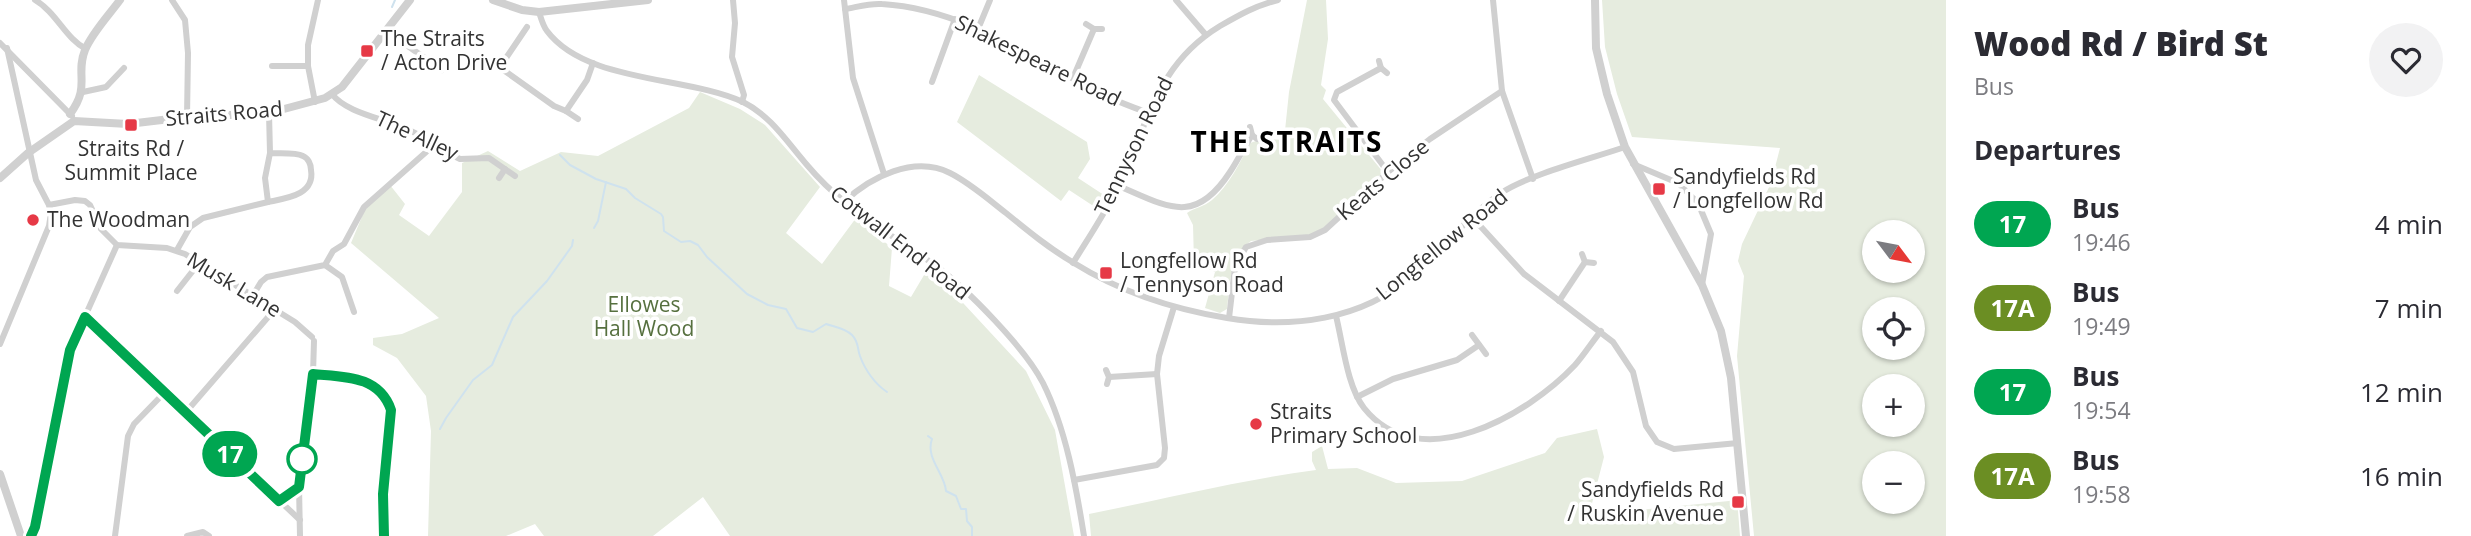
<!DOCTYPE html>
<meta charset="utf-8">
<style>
body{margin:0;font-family:"Open Sans",sans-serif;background:#f2f2f3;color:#2b2b33;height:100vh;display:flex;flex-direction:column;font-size:26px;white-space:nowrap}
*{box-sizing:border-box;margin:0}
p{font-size:23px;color:#7c7c81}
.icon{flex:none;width:38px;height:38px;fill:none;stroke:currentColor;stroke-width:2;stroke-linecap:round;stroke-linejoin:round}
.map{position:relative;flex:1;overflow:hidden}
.sheet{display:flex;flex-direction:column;background:#fff;width:525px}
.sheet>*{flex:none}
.badge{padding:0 14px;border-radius:23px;font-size:24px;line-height:46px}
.needle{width:46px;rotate:122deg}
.buttons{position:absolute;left:1862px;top:220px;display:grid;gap:14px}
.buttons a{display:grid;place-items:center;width:63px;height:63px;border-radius:50%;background:#fff;box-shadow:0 2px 5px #0004;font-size:35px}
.map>.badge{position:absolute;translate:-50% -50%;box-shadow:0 0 0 4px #fff}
h2{padding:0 28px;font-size:26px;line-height:63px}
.round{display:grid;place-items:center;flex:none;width:74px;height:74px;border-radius:37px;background:#f2f2f3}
.head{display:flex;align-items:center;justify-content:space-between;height:119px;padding:0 28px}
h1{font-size:33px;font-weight:800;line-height:52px}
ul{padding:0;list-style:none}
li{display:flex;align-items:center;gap:21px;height:84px;padding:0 28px}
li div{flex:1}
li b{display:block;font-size:26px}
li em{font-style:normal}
li .badge{min-width:77px;font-weight:700;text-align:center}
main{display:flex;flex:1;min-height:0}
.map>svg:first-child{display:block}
.green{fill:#e6ecdf;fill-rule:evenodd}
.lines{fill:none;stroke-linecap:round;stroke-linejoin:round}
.stream{stroke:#cfe2ee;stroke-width:2}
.minor{stroke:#d0d0d0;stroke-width:6}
.tertiary{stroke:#d0d0d0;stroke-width:8}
.line-casing{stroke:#fff;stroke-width:16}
.line{stroke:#00a651;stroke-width:10}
.poi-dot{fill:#e63946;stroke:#fff;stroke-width:2.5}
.stop-dot{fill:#fff;stroke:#00a651;stroke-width:3.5}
.labels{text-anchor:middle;stroke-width:7;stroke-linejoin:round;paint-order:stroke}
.poi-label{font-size:21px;fill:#333;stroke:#fff;text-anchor:start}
.street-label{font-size:21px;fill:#333;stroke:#fff}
.park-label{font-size:21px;fill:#56703f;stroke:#fff}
.district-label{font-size:28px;font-weight:bold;letter-spacing:2px;fill:#000;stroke:#fff}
</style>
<main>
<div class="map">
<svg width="1946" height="536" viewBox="0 0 1946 536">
<rect width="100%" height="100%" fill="#fff"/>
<!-- green -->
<g class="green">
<path d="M1307,0h19l2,39 -7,46 5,5 -3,9 60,73 -59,57 -15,6 -58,6c-22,15 -21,44 -24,68l-7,4 -15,-5 10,-36 -21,-10 -1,-37 -6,-12c7,-5 17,-6 25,-13 17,-14 28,-38 38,-57l12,-4 22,1 5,-48z"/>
<path d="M1602,0h344v536h-192l-17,-180 7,-80 -6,-15 4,-17 29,-61 9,-35 -148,-11 -15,-43 -12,-47zM1874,233h39v38h-39zM1874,310h39v38h-39zM1874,387h39v38h-39zM1874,464h39v38h-39z"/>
<polygon points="979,75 1087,142 1090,159 1078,178 1107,197 1101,211 1069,190 1061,201 957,122"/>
<polygon points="700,92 740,109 765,125 820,187 786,233 822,264 856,218 892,248 889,286 911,297 927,270 951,290 1026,371 1055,430 1074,536 730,536 703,497 653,536 544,536 535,524 506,536 428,536 431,431 426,396 397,358 373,345 373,338 402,334 439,318 351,243 366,207 390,185 405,204 399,215 429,236 462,192 462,163 488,151 520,171 561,152 598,156 689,108"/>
<path d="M1597,429l7,28 -15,58 140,-14 8,-3 3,38h-649l-2,-22c75,-15 151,-34 227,-44l-4,-9v-9l10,-6 6,23 29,-1 39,15 66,-2 83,-28 12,-15z"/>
</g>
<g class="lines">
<!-- stream -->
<g class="stream">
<polyline points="392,7 395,0"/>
<path d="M560,155l10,10 26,14 30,10 9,9 26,16 2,3 1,14 17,11 9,-1 8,4 9,12 40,37 21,11 18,4 11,19 16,4 13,-8c9,3 19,4 26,11 7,7 5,13 8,21 5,14 15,28 27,36"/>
<polyline points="594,228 598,221 606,182"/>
<polyline points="440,429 446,418 473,380 492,365 513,317 547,281 572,246 573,240"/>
<path d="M928,436l4,3c-7,19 13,35 14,52l10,5 5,13h5l1,12 5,6v9"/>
</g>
<!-- minor -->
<g class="minor">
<path d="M35,0c21,12 31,39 51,49"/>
<polyline points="172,0 185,20 188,53 187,117"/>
<polyline points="733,0 735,23 732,57 744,95 742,102"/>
<polyline points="844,0 853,78 884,174"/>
<polyline points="1176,0 1206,35"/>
<polyline points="1493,0 1502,91 1533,179"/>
<path d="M845,9c12,-2 25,-6 37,-5 83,5 150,55 222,91 14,7 29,12 44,18"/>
<path d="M539,12c2,6 4,14 8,19 39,52 140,45 196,71 28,14 44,40 64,63 11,13 24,26 38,37 28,24 61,42 91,64 31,23 89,82 107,117 23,46 33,103 41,153"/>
<polyline points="1086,24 1094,29 1102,29"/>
<polyline points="527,27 504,61 502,69 554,106 566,111 578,119"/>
<polyline points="978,29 990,0"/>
<polyline points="385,30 442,70"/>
<polyline points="0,43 72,116"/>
<polyline points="1379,61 1381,68 1387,73"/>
<polyline points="272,66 308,66"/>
<polyline points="1381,68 1337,92 1334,100 1388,172"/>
<polyline points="1073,78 1094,29"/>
<polyline points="932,82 955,19"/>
<polyline points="83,92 106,87 124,68"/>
<path d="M332,94c15,20 56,25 79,37 15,7 29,17 43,25l6,3 29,-1 26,18"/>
<polyline points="315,102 308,66 308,45 318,0"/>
<polyline points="566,111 587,80 593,63"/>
<polyline points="1250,127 1252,135 1257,139"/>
<polyline points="1633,164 1678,183 1698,203 1711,234 1702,285"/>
<polyline points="499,178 505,169"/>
<path d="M1119,186c49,21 76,40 111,-14 8,-12 14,-25 22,-37"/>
<path d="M268,202c19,-4 47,-7 43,-32 0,-6 -3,-12 -8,-14 -8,-4 -24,-2 -33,-3"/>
<path d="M844,202c26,-25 70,-47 106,-29 20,10 38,26 56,40 22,18 44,36 68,50 48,30 98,46 153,55 64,11 135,2 185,-42 30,-27 56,-60 89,-83 29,-19 89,-34 124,-46"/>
<polyline points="49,205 75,200 85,201 90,205 101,229 117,245 167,248 185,254 295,322 312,337"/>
<polyline points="1472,217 1524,274 1613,342 1633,372 1646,426 1657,442 1674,449 1738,443"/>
<polyline points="177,250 190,227 203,218 268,202 265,178 270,153 269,113"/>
<polyline points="1582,254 1585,262 1594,263"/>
<path d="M1073,263c16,-26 33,-51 46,-78 30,-63 37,-120 101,-159 21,-12 35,-20 58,-26"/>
<polyline points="325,265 342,277 354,312"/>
<polyline points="177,291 199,263"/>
<polyline points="252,297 261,282 267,277 325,265 333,251 344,244 364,207 434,145"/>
<polyline points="1559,301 1585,262"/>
<path d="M1336,316c7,28 11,70 28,92 56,70 164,7 211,-43 9,-10 17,-23 26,-34"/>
<polyline points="85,317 300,520"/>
<polyline points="1229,318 1235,267 1246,247 1267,240 1310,237 1325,230 1388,172 1430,139 1502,91"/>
<polyline points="1472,335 1486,354"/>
<polyline points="0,344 49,226 51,213 49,205 36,180 7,48"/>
<polyline points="1106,370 1109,377 1107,384"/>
<path d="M313,374c32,3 65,0 79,36l-9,84v42"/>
<polyline points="1109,377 1157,374"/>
<polyline points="1357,397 1393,379 1457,360 1479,345"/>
<polyline points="186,412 275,309"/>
<polyline points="1074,480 1157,465 1164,458 1165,448 1157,374 1159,356 1174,307"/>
<polyline points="279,501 299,487"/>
<polyline points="31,536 35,527 70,350 117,245"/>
<polyline points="115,536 128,436 134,424 166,391"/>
<polyline points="187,536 203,532 209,536"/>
<polyline points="300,536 299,487 313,374 314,341"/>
</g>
<!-- tertiary -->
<g class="tertiary">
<polyline points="493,0 522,10 539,12 648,0"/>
<polyline points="1595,0 1596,48 1607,94 1625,147 1702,285 1721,331 1731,378 1746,536"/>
<path d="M70,114c21,-28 5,-39 15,-64 7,-17 24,-35 35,-50"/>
<polyline points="0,178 28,153 74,121 128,124 187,117 269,113 325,98 342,87 410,0"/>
<polyline points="0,474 21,536"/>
</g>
</g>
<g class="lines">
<!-- line casing -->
<g class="line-casing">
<path id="line" d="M31,536l4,-9 35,-177 15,-33 194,184 20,-14 14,-113c31,3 66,1 78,36l-8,84 1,42"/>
</g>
<!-- line -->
<use href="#line" class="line"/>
</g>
<!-- markers -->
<g class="poi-dot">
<rect x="360" y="44" width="14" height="14" rx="3.5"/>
<rect x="124" y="118" width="14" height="14" rx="3.5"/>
<rect x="1652" y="182" width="14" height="14" rx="3.5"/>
<circle cx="33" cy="220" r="7"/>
<rect x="1099" y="266" width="14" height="14" rx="3.5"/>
<circle cx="1256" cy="424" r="7"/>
<rect x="1731" y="495" width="14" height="14" rx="3.5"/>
</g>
<circle class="stop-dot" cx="302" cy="459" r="14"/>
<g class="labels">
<!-- poi labels -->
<g class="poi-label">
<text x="381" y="46">The Straits<tspan x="381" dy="24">/ Acton Drive</tspan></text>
<text x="131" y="156" text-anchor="middle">Straits Rd /<tspan x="131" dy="24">Summit Place</tspan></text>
<text x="1673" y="184">Sandyfields Rd<tspan x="1673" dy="24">/ Longfellow Rd</tspan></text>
<text x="47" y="227">The Woodman</text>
<text x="1120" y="268">Longfellow Rd<tspan x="1120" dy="24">/ Tennyson Road</tspan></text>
<text x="1270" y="419">Straits<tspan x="1270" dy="24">Primary School</tspan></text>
<text x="1724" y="497" text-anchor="end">Sandyfields Rd<tspan x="1724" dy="24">/ Ruskin Avenue</tspan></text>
</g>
<!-- street labels -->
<g class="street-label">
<text transform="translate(1038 61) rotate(26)" y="7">Shakespeare Road</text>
<text transform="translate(224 114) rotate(-5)" y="7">Straits Road</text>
<text transform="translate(417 136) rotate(25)" y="7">The Alley</text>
<text transform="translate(1134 146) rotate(-64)" y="7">Tennyson Road</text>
<text transform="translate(1383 180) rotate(-40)" y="7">Keats Close</text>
<text transform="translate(900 243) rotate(38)" y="7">Cotwall End Road</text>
<text transform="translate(1442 245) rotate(-39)" y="7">Longfellow Road</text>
<text transform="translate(234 285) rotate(31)" y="7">Musk Lane</text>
</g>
<!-- park labels -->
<g class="park-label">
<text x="644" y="312">Ellowes<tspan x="644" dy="24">Hall Wood</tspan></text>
</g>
<!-- district labels -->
<g class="district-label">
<text x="1287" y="152">THE STRAITS</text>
</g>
</g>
</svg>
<div class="buttons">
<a><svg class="needle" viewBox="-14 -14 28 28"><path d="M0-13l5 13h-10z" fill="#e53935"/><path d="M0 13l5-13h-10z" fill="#7c7c81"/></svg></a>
<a><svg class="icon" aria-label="locate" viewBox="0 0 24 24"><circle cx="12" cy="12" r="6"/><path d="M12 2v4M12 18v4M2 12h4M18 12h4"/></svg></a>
<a>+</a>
<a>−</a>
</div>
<b class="badge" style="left:230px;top:454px;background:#00a651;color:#fff">17</b>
</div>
<section class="sheet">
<div class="head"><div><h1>Wood Rd / Bird St</h1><p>Bus</p></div><a class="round"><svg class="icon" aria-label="heart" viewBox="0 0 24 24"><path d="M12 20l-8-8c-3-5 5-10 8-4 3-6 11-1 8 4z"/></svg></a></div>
<h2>Departures</h2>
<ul>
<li><span class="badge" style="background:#00a651;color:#fff">17</span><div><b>Bus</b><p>19:46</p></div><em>4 min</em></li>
<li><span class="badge" style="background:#6b8e23;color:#fff">17A</span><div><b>Bus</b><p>19:49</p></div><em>7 min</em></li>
<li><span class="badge" style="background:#00a651;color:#fff">17</span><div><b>Bus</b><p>19:54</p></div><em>12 min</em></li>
<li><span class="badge" style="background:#6b8e23;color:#fff">17A</span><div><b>Bus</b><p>19:58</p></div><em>16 min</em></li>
</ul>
</section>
</main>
